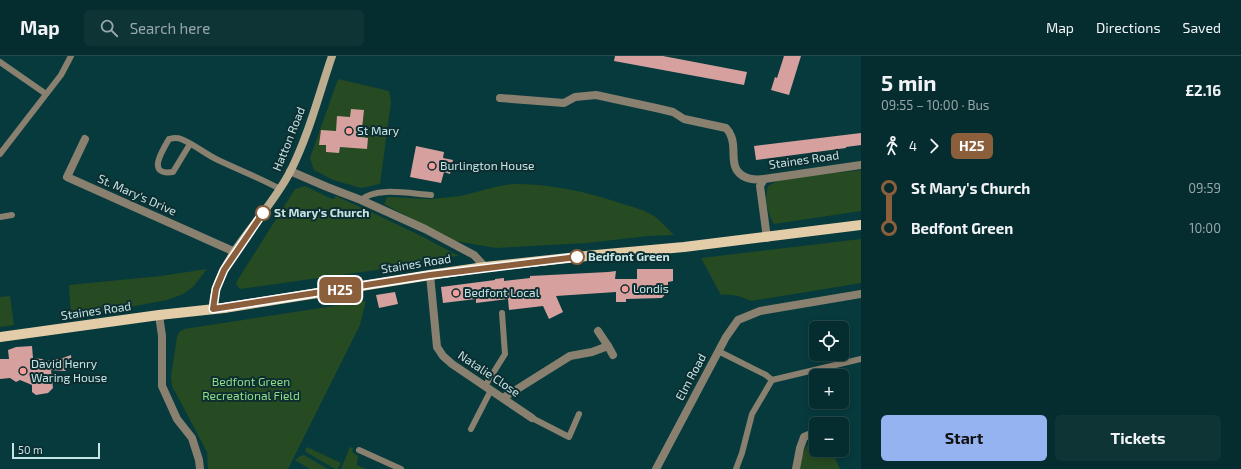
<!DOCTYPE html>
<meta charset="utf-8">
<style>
body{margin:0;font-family:"Exo 2",sans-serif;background:#0e3436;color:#f1f3f6;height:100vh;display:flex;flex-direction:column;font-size:15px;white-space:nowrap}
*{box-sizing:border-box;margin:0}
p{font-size:13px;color:#97a7aa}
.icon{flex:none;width:22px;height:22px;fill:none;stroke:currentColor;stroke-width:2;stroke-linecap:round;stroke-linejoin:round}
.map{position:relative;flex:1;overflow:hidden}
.panel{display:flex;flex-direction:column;background:#052c2e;width:380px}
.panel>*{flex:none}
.badge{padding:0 8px;border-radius:6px;font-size:14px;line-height:26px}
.tools{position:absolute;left:809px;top:265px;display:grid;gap:8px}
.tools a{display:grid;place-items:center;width:40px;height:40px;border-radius:6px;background:#052c2e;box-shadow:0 2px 6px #0003,0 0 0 1px #26484a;font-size:20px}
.scale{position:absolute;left:12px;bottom:10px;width:88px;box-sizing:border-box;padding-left:4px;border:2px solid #c6e4e6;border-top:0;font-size:11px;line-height:14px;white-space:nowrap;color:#c6e4e6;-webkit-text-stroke:3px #0d2e30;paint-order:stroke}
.map>.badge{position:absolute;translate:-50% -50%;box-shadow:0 0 0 2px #fff}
.legs{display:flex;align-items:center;gap:6px;height:44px;padding:0 20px;font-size:13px}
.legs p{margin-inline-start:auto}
.summary{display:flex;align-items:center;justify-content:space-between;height:68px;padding:0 20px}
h1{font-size:22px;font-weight:700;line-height:30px}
.action{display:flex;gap:8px;margin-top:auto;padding:8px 20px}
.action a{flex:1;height:46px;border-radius:6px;background:#95b2f1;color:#111;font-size:16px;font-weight:700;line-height:46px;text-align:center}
.action a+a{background:#0e3436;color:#f1f3f6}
ul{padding:0 20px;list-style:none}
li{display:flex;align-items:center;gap:14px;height:40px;font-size:15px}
li i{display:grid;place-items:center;width:6px;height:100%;margin:0 5px;background:currentColor}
li i::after{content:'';width:10px;height:10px;margin:-5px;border:3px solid;border-radius:50%;background:#052c2e}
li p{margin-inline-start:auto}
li:first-child i{background:linear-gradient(#0000 50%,currentColor 0)}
li:last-child i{background:linear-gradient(currentColor 50%,#0000 0)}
header{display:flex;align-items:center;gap:24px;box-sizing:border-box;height:56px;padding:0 20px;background:#052c2e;border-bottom:1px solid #26484a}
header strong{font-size:19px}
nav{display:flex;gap:22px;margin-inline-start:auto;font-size:14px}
.search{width:280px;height:36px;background:#0e3436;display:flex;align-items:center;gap:10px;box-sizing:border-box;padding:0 14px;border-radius:6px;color:#97a7aa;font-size:15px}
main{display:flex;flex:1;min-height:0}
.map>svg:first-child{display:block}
.green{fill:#264a21}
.building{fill:#d5a09e}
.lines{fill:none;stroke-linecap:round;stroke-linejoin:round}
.lane{stroke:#8a806f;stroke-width:6}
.street{stroke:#8a806f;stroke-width:8}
.secondary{stroke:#bcac90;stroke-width:8}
.primary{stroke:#e3cda9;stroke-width:10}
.line-1-casing{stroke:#fff;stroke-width:9}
.line-1{stroke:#8b5e3c;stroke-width:6}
.poi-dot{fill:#f59b99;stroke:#0d2e30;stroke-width:1.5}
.stop-1-dot{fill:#fff;stroke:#8b5e3c;stroke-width:2}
.labels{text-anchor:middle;stroke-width:4;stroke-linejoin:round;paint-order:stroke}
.poi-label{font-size:12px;fill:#c6e4e6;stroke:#0d2e30;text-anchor:start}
.street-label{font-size:12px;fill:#c6e4e6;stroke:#0d2e30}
.stop-label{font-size:12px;font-weight:bold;fill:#c6e4e6;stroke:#0d2e30;text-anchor:start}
.park-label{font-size:12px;fill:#92dc87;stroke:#0d2e30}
</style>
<header>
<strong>Map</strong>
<div class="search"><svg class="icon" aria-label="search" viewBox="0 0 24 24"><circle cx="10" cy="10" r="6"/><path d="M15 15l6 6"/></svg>Search here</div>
<nav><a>Map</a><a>Directions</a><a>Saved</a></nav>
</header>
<main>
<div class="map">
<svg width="861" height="413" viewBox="0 0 861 413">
<rect width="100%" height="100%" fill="#073a3d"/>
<!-- green -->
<g class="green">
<polygon points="338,23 389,35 391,46 380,128 361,132 333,124 314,114 310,102"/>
<path d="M861,114v41l-87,13c-7,-11 -10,-26 -6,-38l13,-7z"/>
<path d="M512,128c40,0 73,7 111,20 10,3 22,6 31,12 7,5 14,13 20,19l-26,1 -61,7 -91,5 -41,-7 -71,-37 3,-7 44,2 30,-3 34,-9z"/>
<path d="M305,130l27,13h2l2,-3c42,19 83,38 123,60l-34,4 -20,6 -165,23 -4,-5 1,-3 58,-92z"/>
<path d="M861,183v44l-110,18c-11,-5 -17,-7 -30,-6l-20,-37z"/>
<polygon points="207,213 193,231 183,238 167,244 71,262 69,229 161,220"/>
<polygon points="10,240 14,269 0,271 0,241"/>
<polygon points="366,245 360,269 288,413 208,413 207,396 172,330 171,320 177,281 179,276 184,273"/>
<path d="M816,384v10h15l9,19h-40c2,-12 3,-25 16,-29z"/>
<polygon points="307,391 341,407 338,413 335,413 306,396 305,394"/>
<polygon points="350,391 353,392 352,396 358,400 357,409 366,413 341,413"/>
<polygon points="304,399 328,413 310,413 295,404 300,400"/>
</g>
<!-- building -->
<g class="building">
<polygon points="615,0 663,0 747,16 744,29 614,5"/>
<polygon points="784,0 801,0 789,39 771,34 775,21 777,22"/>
<polygon points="351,53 364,54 361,81 368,82 367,93 340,91 339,97 326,96 326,89 319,89 321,74 336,75 337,60 350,61"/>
<polygon points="861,77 861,89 846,91 846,92 756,104 754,90"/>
<polygon points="416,90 444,96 443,102 453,104 450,118 444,116 441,127 410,121"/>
<polygon points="637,213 673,213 673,225 668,226 668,235 662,242 626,243 626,246 616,246 616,236 556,240 563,256 549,263 543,250 509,254 508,243 476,247 476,243 443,247 441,231 495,224 495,223 504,222 504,225 530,222 530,220 608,216 616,215 615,223 637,223"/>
<polygon points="395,236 398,248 379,252 376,239"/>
<polygon points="32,290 33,302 42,303 45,305 60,303 71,299 72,310 69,311 65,315 51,314 53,332 48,337 36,339 32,336 32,329 20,324 16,326 10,322 0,323 0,303 9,303 8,294 16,291"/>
</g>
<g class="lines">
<!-- lane -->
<g class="lane">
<polyline points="0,6 46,38"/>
<path d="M190,88l-17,28c-27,4 -11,-21 -4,-33 4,-1 7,-2 12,0 13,5 24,15 37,21 21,10 42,18 62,29"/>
<polyline points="0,98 61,19 71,0"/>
<path d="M361,144c15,-14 51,-6 70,-5"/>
<polyline points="0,161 12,159"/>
<polyline points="718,295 766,319 772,324"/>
<polyline points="485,330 505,298 502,257"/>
<polyline points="532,362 569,381 579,358"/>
<polyline points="471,373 491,334"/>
<polyline points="359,394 401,413"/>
<polyline points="736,413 742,397 752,358 772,324 861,303"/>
</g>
<!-- street -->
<g class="street">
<path d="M500,42l64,5 11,-6 21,-2 60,13 17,4 11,7 42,9c2,2 4,5 5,8 6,13 -3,31 12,40 7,4 13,4 21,3"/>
<polyline points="85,83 67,121 235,196"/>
<polyline points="290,115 327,131 361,144 425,173 474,199 485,211"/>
<polyline points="767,182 760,130 764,123 861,109"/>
<polyline points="430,219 437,291 443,300 452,308 532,362"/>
<polyline points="159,259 162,280 162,330 177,363 192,382 199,404 200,413"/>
<polyline points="598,275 608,290"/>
<polyline points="503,342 570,300 592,296 608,290 613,299"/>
<polyline points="656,413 726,281 738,264 760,255 861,238"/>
<polyline points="796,413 800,392 804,381 816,376"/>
</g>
<!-- secondary -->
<path class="secondary" d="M213,253c0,-7 1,-14 3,-21 15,-44 54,-76 75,-118 18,-36 28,-76 41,-114"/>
<!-- primary -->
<polyline class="primary" points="0,281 159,259 224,252 430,219 485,211 596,199 684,191 861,169"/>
</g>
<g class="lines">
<!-- line-1 casing -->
<g class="line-1-casing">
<polyline id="line-1" points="263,157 224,214 216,233 213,253 430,219 577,201"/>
</g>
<!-- line-1 -->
<use href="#line-1" class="line-1"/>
</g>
<!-- markers -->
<g class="poi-dot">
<circle cx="349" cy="75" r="4"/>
<circle cx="432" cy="110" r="4"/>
<circle cx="625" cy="233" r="4"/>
<circle cx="456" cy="237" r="4"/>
<circle cx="23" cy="315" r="4"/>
</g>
<g class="stop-1-dot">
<circle cx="263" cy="157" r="7"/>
<circle cx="577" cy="201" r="7"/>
</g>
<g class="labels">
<!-- poi labels -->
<g class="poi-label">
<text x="357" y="79">St Mary</text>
<text x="440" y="114">Burlington House</text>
<text x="633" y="237">Londis</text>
<text x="464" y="241">Bedfont Local</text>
<text x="31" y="312">David Henry<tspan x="31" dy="14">Waring House</tspan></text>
</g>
<!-- street labels -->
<g class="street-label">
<text transform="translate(289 83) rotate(-68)" y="4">Hatton Road</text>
<text transform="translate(804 104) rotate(-8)" y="4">Staines Road</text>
<text transform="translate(137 139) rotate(24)" y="4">St. Mary's Drive</text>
<text transform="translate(416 208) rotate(-9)" y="4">Staines Road</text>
<text transform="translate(96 255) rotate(-8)" y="4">Staines Road</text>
<text transform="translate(489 318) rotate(34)" y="4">Natalie Close</text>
<text transform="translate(691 321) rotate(-62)" y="4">Elm Road</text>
</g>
<!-- stop labels -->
<g class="stop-label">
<text x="274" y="161">St Mary's Church</text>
<text x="588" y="205">Bedfont Green</text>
</g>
<!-- park labels -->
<g class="park-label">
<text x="251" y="330">Bedfont Green<tspan x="251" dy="14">Recreational Field</tspan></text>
</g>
</g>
</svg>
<div class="tools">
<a><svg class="icon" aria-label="locate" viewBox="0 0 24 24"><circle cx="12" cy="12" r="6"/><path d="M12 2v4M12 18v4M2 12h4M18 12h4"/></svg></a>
<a>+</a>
<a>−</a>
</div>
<div class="scale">50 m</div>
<b class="badge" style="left:340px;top:234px;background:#8b5e3c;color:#fff">H25</b>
</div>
<section class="panel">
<div class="summary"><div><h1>5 min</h1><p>09:55 – 10:00 · Bus</p></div><b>£2.16</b></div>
<div class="legs"><svg class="icon" aria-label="walk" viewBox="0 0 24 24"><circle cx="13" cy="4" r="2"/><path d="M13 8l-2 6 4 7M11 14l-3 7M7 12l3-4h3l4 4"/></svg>4<svg class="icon" aria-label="forward" viewBox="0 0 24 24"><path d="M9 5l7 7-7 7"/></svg><b class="badge" style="background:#8b5e3c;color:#fff">H25</b></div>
<ul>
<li><i style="color:#8b5e3c"></i><b>St Mary's Church</b><p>09:59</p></li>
<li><i style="color:#8b5e3c"></i><b>Bedfont Green</b><p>10:00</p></li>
</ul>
<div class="action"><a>Start</a><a>Tickets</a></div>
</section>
</main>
